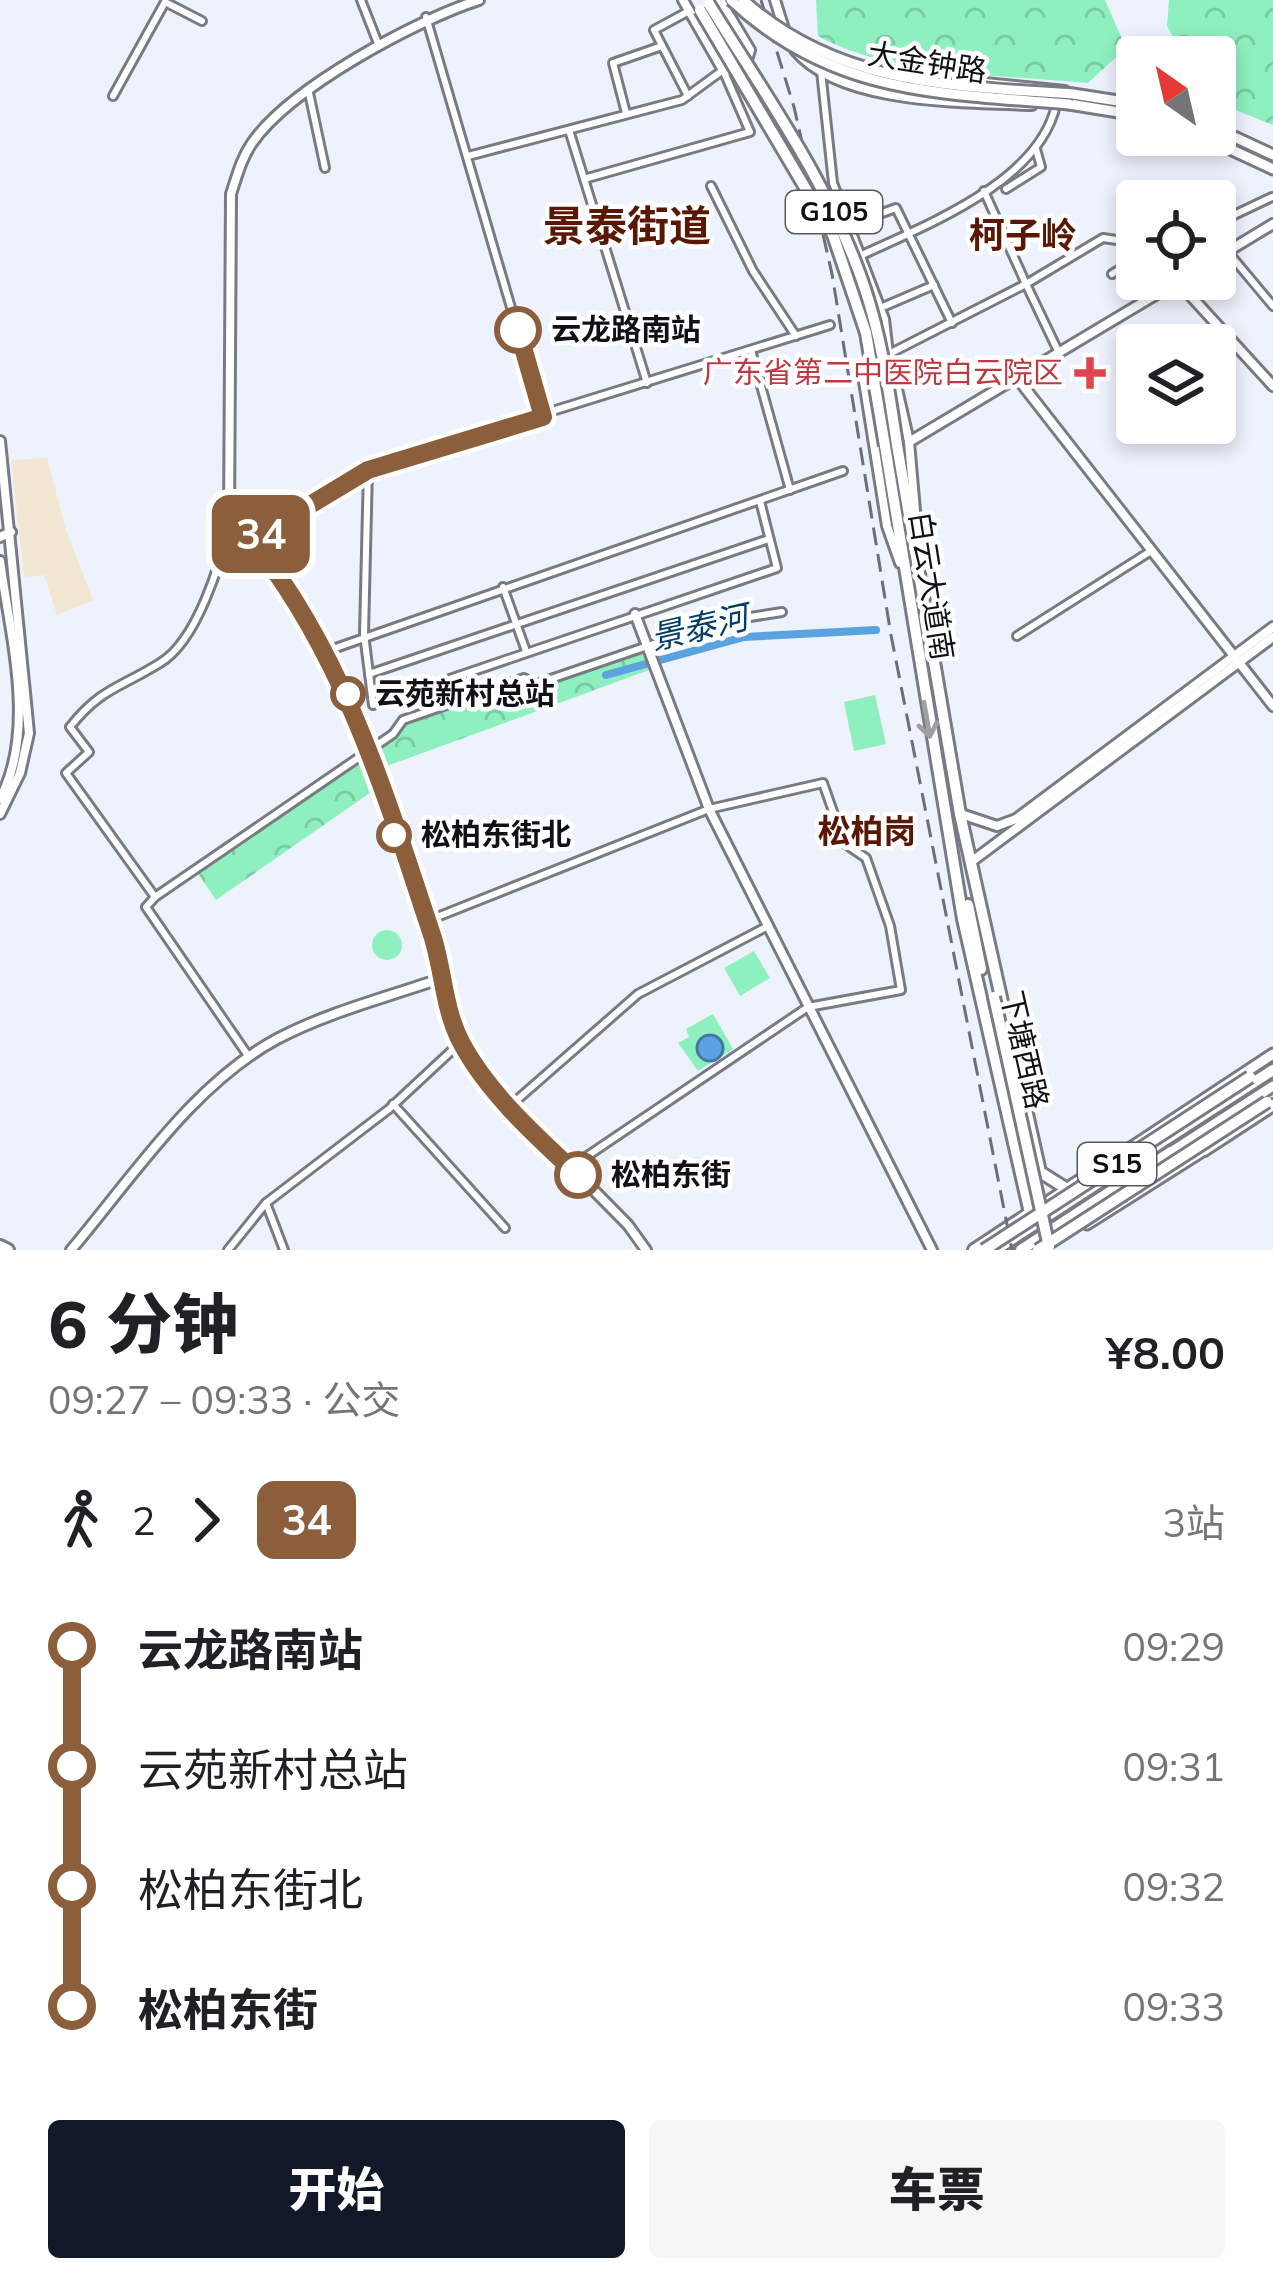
<!DOCTYPE html>
<html lang="zh">
<meta charset="utf-8">
<style>
body{margin:0;font-family:Mulish,"Noto Sans SC",sans-serif;background:#f6f6f6;color:#202124;height:100vh;display:flex;flex-direction:column;font-size:45px;white-space:nowrap}
*{box-sizing:border-box;margin:0}
p{font-size:39px;color:#757577}
.icon{flex:none;width:66px;height:66px;fill:none;stroke:currentColor;stroke-width:2;stroke-linecap:round;stroke-linejoin:round}
.map{position:relative;height:1250px;overflow:hidden}
.panel{display:flex;flex-direction:column;background:#fff;flex:1}
.panel>*{flex:none}
.badge{padding:0 24px;border-radius:18px;font-size:42px;line-height:78px}
.needle{width:78px;rotate:326deg}
.buttons{position:absolute;left:1116px;top:36px;display:grid;gap:24px}
.buttons a{display:grid;place-items:center;width:120px;height:120px;border-radius:12px;background:#fff;box-shadow:0 6px 18px #0003;font-size:60px}
.map>.badge{position:absolute;translate:-50% -50%;box-shadow:0 0 0 6px #fff}
.legs{display:flex;align-items:center;gap:18px;height:132px;padding:0 48px;font-size:39px}
.legs p{margin-inline-start:auto}
.summary{display:flex;align-items:center;justify-content:space-between;height:204px;padding:0 48px}
h1{font-size:66px;font-weight:800;line-height:90px}
.cta{display:flex;gap:24px;margin-top:auto;padding:24px 48px}
.cta a{flex:1;height:138px;border-radius:12px;background:#111827;color:#fff;font-size:48px;font-weight:800;line-height:138px;text-align:center}
.cta a+a{background:#f6f6f6;color:#202124}
ul{padding:0 48px;list-style:none}
li{display:flex;align-items:center;gap:42px;height:120px;font-size:45px}
li i{display:grid;place-items:center;width:18px;height:100%;margin:0 15px;background:currentColor}
li i::after{content:'';width:30px;height:30px;margin:-15px;border:9px solid;border-radius:50%;background:#fff}
li p{margin-inline-start:auto}
li:first-child i{background:linear-gradient(#0000 50%,currentColor 0)}
li:last-child i{background:linear-gradient(currentColor 50%,#0000 0)}
.map>svg:first-child{display:block}
.commercial{fill:#f2e7d2}
.grass{fill:#8ff0bf}
.park{fill:url(#park-crowns)}
.water{fill:#5aa2e0;stroke:#4476a3;stroke-width:3}
.lines{fill:none;stroke-linecap:round;stroke-linejoin:round}
.canal{stroke:#5aa2e0;stroke-width:8}
.street-casing{stroke:#787b84;stroke-width:12}
.secondary-casing{stroke:#787b84;stroke-width:14}
.primary-casing{stroke:#787b84;stroke-width:15}
.highway-casing{stroke:#787b84;stroke-width:16}
.street{stroke:#fff;stroke-width:6}
.secondary{stroke:#fff;stroke-width:8}
.primary{stroke:#fff;stroke-width:9}
.highway{stroke:#fff;stroke-width:10}
.rail{stroke:#6c6f75;stroke-width:3;stroke-dasharray:18 9;stroke-linecap:butt}
.primary-bridge-casing{stroke:#787b84;stroke-width:15;stroke-linecap:butt}
.highway-bridge-casing{stroke:#787b84;stroke-width:16;stroke-linecap:butt}
.primary-bridge{stroke:#fff;stroke-width:9}
.highway-bridge{stroke:#fff;stroke-width:10}
.oneway{stroke:#9fa0a1}
.line-1-casing{stroke:#fff;stroke-width:27}
.line-1{stroke:#8b5e3c;stroke-width:18}
.stop-1-dot{fill:#fff;stroke:#8b5e3c;stroke-width:6}
.health-dot{fill:#e0444e;stroke:#fff;stroke-width:4.5}
.labels{text-anchor:middle;stroke-width:9;stroke-linejoin:round;paint-order:stroke}
.shield{fill:#fff;stroke:#58585a;stroke-width:3}
.shield-label{font-size:27px;font-weight:bold;fill:#101114}
.street-label{font-size:30px;fill:#101114;stroke:#fff}
.stop-label{font-size:30px;font-weight:bold;fill:#101114;stroke:#fff;text-anchor:start}
.health-label{font-size:30px;fill:#be3a42;stroke:#fff;text-anchor:end}
.water-label{font-size:33px;font-style:italic;fill:#023d65;stroke:#fff}
.neighbourhood-label{font-size:33px;font-weight:bold;fill:#591804;stroke:#fff}
.quarter-label{font-size:36px;font-weight:bold;fill:#591804;stroke:#fff}
.district-label{font-size:42px;font-weight:bold;fill:#591804;stroke:#fff}
</style>
<div class="map">
<svg width="1273" height="1250" viewBox="0 0 1273 1250">
<defs>
<pattern id="park-crowns" width="20" height="18" patternUnits="userSpaceOnUse" patternTransform="scale(3)"><rect width="20" height="18" fill="#8ff0bf"/><path d="M2 6a3 3 0 1 1 6 0M12 15a3 3 0 1 1 6 0" fill="none" stroke="#7acda3"/></pattern>
</defs>
<rect width="100%" height="100%" fill="#eef2fc"/>
<!-- commercial -->
<polygon class="commercial" points="47,458 66,530 93,600 57,615 44,575 24,577 11,460"/>
<!-- grass -->
<g class="grass">
<polygon points="875,695 886,744 854,751 844,702"/>
<circle cx="387" cy="945" r="15"/>
<polygon points="754,951 770,978 740,996 724,968"/>
<polygon points="713,1014 733,1049 698,1071 678,1043 689,1037 686,1029"/>
</g>
<!-- park -->
<g class="park">
<path d="M816,0h289l21,48 -38,35c-81,-8 -199,-7 -270,-47z"/>
<polygon points="1169,0 1273,0 1273,125 1215,102 1215,57 1184,57 1167,26"/>
<polygon points="642,651 649,670 387,766 380,744 411,720"/>
<polygon points="366,753 377,788 216,900 197,872"/>
</g>
<!-- water -->
<circle class="water" cx="710" cy="1048" r="13"/>
<g class="lines">
<!-- canal -->
<polyline class="canal" points="606,675 744,637 876,630"/>
<!-- street casing -->
<g class="street-casing">
<g id="street">
<polyline points="361,0 379,46"/>
<polyline points="165,2 202,21"/>
<polyline points="426,17 543,417"/>
<polyline points="821,71 833,183 885,319 889,354 1026,284 1059,353"/>
<polyline points="309,93 325,168"/>
<polyline points="113,96 165,2"/>
<polyline points="688,96 654,30 689,11"/>
<polyline points="626,113 613,63 662,46"/>
<polyline points="569,130 647,383"/>
<polyline points="468,156 682,100 723,70 750,132 584,179"/>
<polyline points="711,186 753,271 796,336"/>
<polyline points="1006,189 1041,167 1036,149"/>
<polyline points="984,191 1026,284 1103,238 1137,243"/>
<polyline points="854,223 896,208 952,323"/>
<polyline points="1215,224 1272,197"/>
<polyline points="1227,251 1273,306"/>
<path d="M862,255c64,-30 177,-73 194,-150"/>
<polyline points="1112,274 1137,259"/>
<polyline points="885,306 934,285"/>
<polyline points="751,350 790,490"/>
<polyline points="368,469 364,634 373,705 777,568 760,501"/>
<polyline points="252,540 339,484 391,461 830,325"/>
<polyline points="503,587 526,651"/>
<polyline points="1017,636 1151,551"/>
<polyline points="327,651 843,471"/>
<polyline points="369,674 769,539"/>
<path d="M155,897l-89,-124 23,-21 -19,-25c31,-39 50,-39 90,-64 37,-22 61,-100 69,-141"/>
<polyline points="427,921 709,809 823,783 844,843 866,858 890,926 901,990 808,1007 571,1167"/>
<polyline points="249,1057 146,907 155,897 393,734 403,720 524,678 536,684 718,622 782,612"/>
<polyline points="393,1104 505,1228"/>
<polyline points="510,1106 638,994 766,927"/>
<polyline points="266,1203 284,1250"/>
<polyline points="228,1250 266,1203 389,1109 461,1042"/>
</g>
</g>
<!-- secondary casing -->
<g class="secondary-casing">
<g id="secondary">
<path d="M479,0c-63,20 -189,88 -227,143 -11,16 -15,33 -21,51l-2,328 43,45 82,139 79,235 28,101 30,44 137,139 18,25"/>
<polyline points="683,0 723,70 731,71 747,60 750,50 720,0"/>
<polyline points="775,0 785,32"/>
<path d="M795,50c45,55 171,52 237,55"/>
<polyline points="926,77 1065,91"/>
<polyline points="1215,259 1273,224"/>
<polyline points="1178,282 1273,386"/>
<polyline points="1017,378 1273,706"/>
<polyline points="0,441 29,733 20,773 0,814"/>
<polyline points="909,442 1182,279"/>
<polyline points="0,537 11,532"/>
<path d="M0,561c10,75 37,168 0,238"/>
<polyline points="900,563 887,526 863,375 873,357 889,354 909,442 918,545"/>
<polyline points="635,614 709,809 932,1250"/>
<polyline points="961,814 997,826 1016,819 1273,627"/>
<polyline points="971,862 1273,637"/>
<path d="M71,1250c61,-72 122,-166 206,-211 51,-27 111,-42 165,-61"/>
</g>
</g>
<!-- primary casing -->
<g class="primary-casing">
<g id="primary">
<polyline points="1073,94 1137,104"/>
<polyline points="1069,104 1137,115"/>
<polyline points="1215,128 1273,155"/>
<polyline points="1200,135 1273,169"/>
<polyline points="1171,1152 1273,1086"/>
<polyline points="1117,1157 1273,1054"/>
<polyline points="1037,1209 1067,1189"/>
<polyline points="1087,1224 1204,1150"/>
<polyline points="996,1250 1142,1155"/>
</g>
</g>
<!-- highway casing -->
<g class="highway-casing">
<g id="highway">
<polyline points="897,445 960,814 1040,1172 1067,1189 1112,1160 1146,1152 1273,1070"/>
<polyline points="885,446 963,919 1030,1213 974,1250"/>
<polyline points="968,905 981,969"/>
<polyline points="0,1246 8,1250"/>
<polyline points="1021,1250 1171,1152 1204,1150 1273,1105"/>
</g>
</g>
<!-- street -->
<use href="#street" class="street"/>
<!-- secondary -->
<use href="#secondary" class="secondary"/>
<!-- primary -->
<use href="#primary" class="primary"/>
<!-- highway -->
<use href="#highway" class="highway"/>
<!-- rail -->
<polyline class="rail" points="761,0 794,107 832,274 891,635 1012,1250"/>
<!-- primary-bridge casing -->
<g class="primary-bridge-casing">
<g id="primary-bridge">
<path d="M731,0c101,95 208,93 338,104"/>
<path d="M743,0c94,85 209,86 330,94"/>
</g>
</g>
<!-- highway-bridge casing -->
<g class="highway-bridge-casing">
<g id="highway-bridge">
<path d="M709,4c57,92 122,182 156,285 17,51 24,104 32,156"/>
<polyline points="700,10 833,235 866,333 885,446"/>
<polyline points="994,997 1049,1247"/>
<polyline points="984,1250 1250,1077"/>
<polyline points="1038,1250 1267,1102"/>
</g>
</g>
<!-- primary-bridge -->
<use href="#primary-bridge" class="primary-bridge"/>
<!-- highway-bridge -->
<use href="#highway-bridge" class="highway-bridge"/>
</g>
<!-- one-way arrows -->
<defs><path id="oneway-shaft" d="M-6 0H5M1.5-3L5.5 0L1.5 3" fill="none" stroke-width="1.6" stroke-linecap="round" stroke-linejoin="round" transform="scale(3)"/></defs>
<use class="oneway" href="#oneway-shaft" transform="translate(927 720) rotate(80)"/>
<g class="lines">
<!-- line-1 casing -->
<g class="line-1-casing">
<path id="line-1" d="M518,330l25,87 -175,53 -116,70c94,118 134,257 181,398 11,36 11,73 29,106 27,50 75,93 116,131"/>
</g>
<!-- line-1 -->
<use href="#line-1" class="line-1"/>
</g>
<!-- markers -->
<g class="stop-1-dot">
<circle cx="518" cy="330" r="21"/>
<circle cx="348" cy="694" r="15"/>
<circle cx="394" cy="835" r="15"/>
<circle cx="578" cy="1175" r="21"/>
</g>
<path class="health-dot" d="M1084 355h12v12h12v12h-12v12h-12v-12h-12v-12h12z"/>
<g class="labels">
<!-- shield labels -->
<g class="shield">
<rect x="786" y="191" width="96" height="42" rx="9"/>
<rect x="1078" y="1143" width="78" height="42" rx="9"/>
</g>
<g class="shield-label">
<text x="834" y="221">G105</text>
<text x="1117" y="1173">S15</text>
</g>
<!-- street labels -->
<g class="street-label">
<text transform="translate(927 63) rotate(9)" y="10">大金钟路</text>
<text transform="translate(931 586) rotate(81)" y="10">白云大道南</text>
<text transform="translate(1024 1050) rotate(77)" y="10">下塘西路</text>
</g>
<!-- stop labels -->
<g class="stop-label">
<text x="551" y="340">云龙路南站</text>
<text x="375" y="704">云苑新村总站</text>
<text x="421" y="845">松柏东街北</text>
<text x="611" y="1185">松柏东街</text>
</g>
<!-- health labels -->
<g class="health-label">
<text x="1063" y="383">广东省第二中医院白云院区</text>
</g>
<!-- water labels -->
<g class="water-label">
<text transform="translate(699 627) rotate(-13)" y="12">景泰河</text>
</g>
<!-- neighbourhood labels -->
<g class="neighbourhood-label">
<text x="867" y="843">松柏岗</text>
</g>
<!-- quarter labels -->
<g class="quarter-label">
<text x="1023" y="248">柯子岭</text>
</g>
<!-- district labels -->
<g class="district-label">
<text x="627" y="241">景泰街道</text>
</g>
</g>
</svg>
<div class="buttons">
<a><svg class="needle" viewBox="-14 -14 28 28"><path d="M0-13l5 13h-10z" fill="#e53935"/><path d="M0 13l5-13h-10z" fill="#757577"/></svg></a>
<a><svg class="icon" aria-label="locate" viewBox="0 0 24 24"><circle cx="12" cy="12" r="6"/><path d="M12 2v4M12 18v4M2 12h4M18 12h4"/></svg></a>
<a><svg class="icon" aria-label="layers" viewBox="0 0 24 24"><path d="M12 4l9 5-9 5-9-5zM3 14l9 5 9-5"/></svg></a>
</div>
<b class="badge" style="left:261px;top:534px;background:#8b5e3c;color:#fff">34</b>
</div>
<section class="panel">
<div class="summary"><div><h1>6 分钟</h1><p>09:27 – 09:33 · 公交</p></div><b>¥8.00</b></div>
<div class="legs"><svg class="icon" aria-label="walk" viewBox="0 0 24 24"><circle cx="13" cy="4" r="2"/><path d="M13 8l-2 6 4 7M11 14l-3 7M7 12l3-4h3l4 4"/></svg>2<svg class="icon" aria-label="forward" viewBox="0 0 24 24"><path d="M9 5l7 7-7 7"/></svg><b class="badge" style="background:#8b5e3c;color:#fff">34</b><p>3站</p></div>
<ul>
<li><i style="color:#8b5e3c"></i><b>云龙路南站</b><p>09:29</p></li>
<li><i style="color:#8b5e3c"></i><span>云苑新村总站</span><p>09:31</p></li>
<li><i style="color:#8b5e3c"></i><span>松柏东街北</span><p>09:32</p></li>
<li><i style="color:#8b5e3c"></i><b>松柏东街</b><p>09:33</p></li>
</ul>
<div class="cta"><a>开始</a><a>车票</a></div>
</section>
